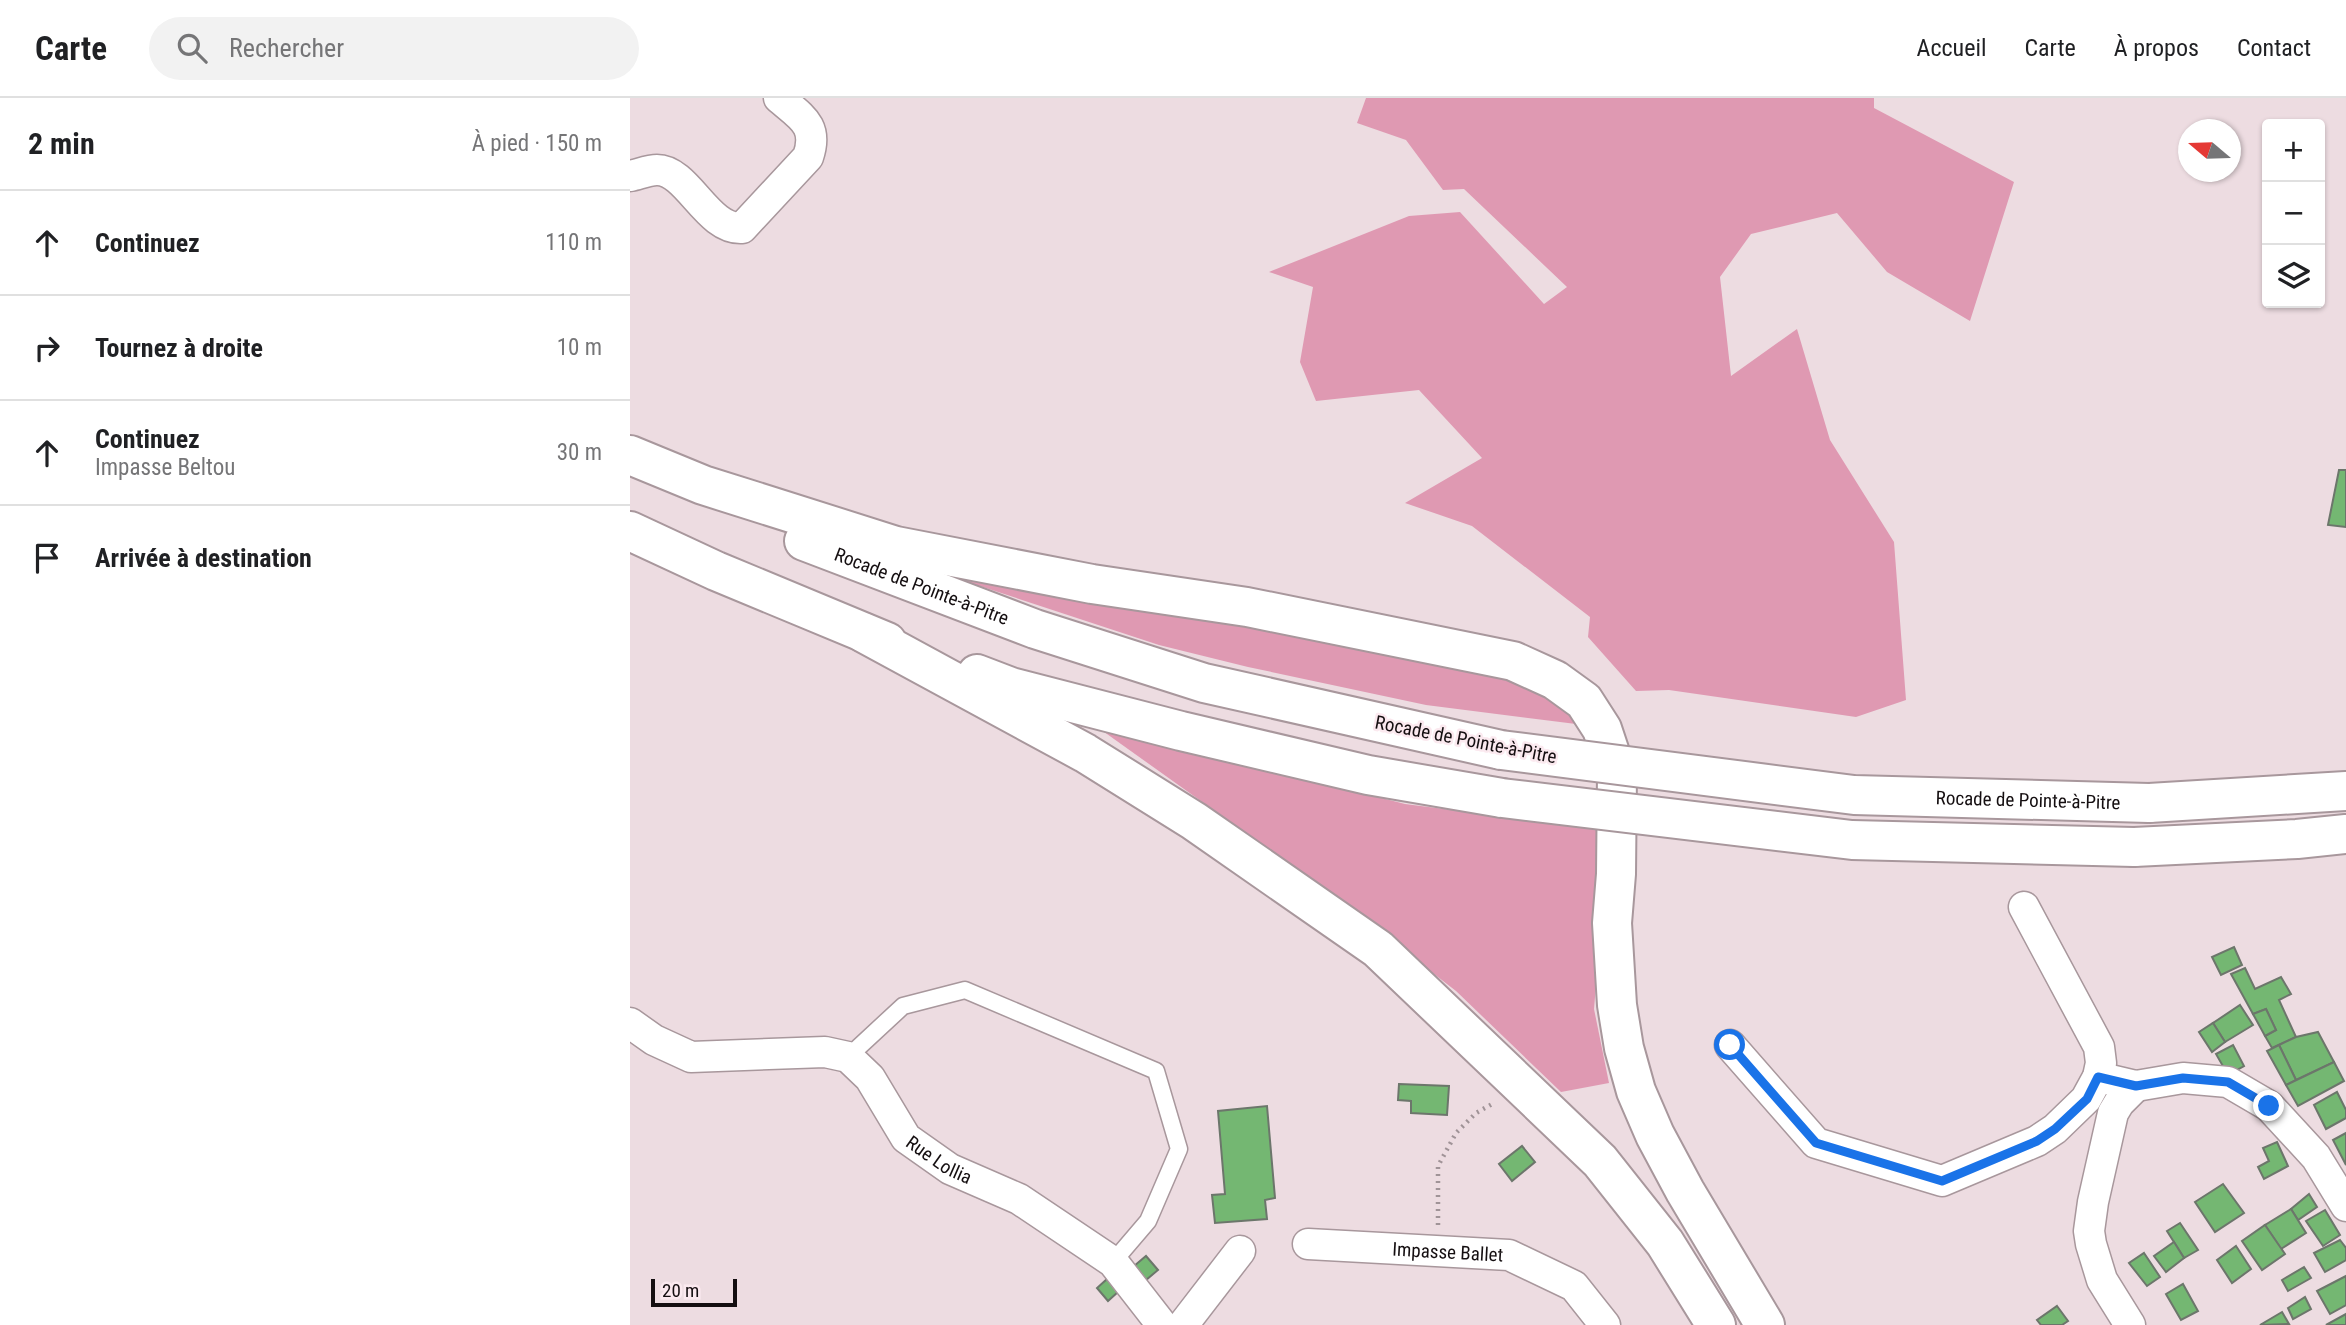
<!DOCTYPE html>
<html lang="fr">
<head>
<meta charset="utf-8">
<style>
  :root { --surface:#fff; --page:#f2f2f2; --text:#202124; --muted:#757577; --line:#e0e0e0 }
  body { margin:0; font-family:"Roboto Condensed",sans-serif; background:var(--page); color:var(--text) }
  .controls { position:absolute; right:21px; top:21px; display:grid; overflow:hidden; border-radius:7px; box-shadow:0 2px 5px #0004 }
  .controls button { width:63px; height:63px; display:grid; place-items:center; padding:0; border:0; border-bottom:2px solid var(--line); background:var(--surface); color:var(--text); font:35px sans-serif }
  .compass { position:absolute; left:1548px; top:21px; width:63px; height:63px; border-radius:50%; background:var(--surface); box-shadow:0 2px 5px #0004; rotate:289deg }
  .scale { position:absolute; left:21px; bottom:18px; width:86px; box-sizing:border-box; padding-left:7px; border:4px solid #140e10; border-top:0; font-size:19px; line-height:24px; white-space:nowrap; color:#140e10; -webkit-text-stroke:5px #fbe9ef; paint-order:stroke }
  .stop { position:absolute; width:21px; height:21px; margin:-16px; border:5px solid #1a73e8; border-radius:50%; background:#fff }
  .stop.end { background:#1a73e8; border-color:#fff; box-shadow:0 2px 7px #0008 }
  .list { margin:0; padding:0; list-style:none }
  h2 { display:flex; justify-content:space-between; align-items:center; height:91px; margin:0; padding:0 28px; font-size:30px }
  h2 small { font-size:23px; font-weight:400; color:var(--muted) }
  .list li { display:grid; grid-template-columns:46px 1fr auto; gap:21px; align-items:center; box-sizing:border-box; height:105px; padding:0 28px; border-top:2px solid var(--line) }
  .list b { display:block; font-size:26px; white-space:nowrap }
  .list p { margin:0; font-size:23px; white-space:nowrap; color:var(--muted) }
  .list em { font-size:23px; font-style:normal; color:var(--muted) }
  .icon { flex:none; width:38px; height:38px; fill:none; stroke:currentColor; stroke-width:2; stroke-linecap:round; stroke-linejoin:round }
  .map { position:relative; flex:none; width:1716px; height:1227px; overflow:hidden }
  header { display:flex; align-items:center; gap:42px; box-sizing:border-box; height:98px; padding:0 35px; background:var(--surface); border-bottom:2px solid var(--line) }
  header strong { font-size:33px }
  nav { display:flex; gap:38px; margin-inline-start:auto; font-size:24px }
  .search { width:490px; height:63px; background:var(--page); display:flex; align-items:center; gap:18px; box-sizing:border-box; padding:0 24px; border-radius:38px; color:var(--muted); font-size:26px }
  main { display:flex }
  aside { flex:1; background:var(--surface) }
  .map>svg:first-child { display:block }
  .green { fill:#df99b2 }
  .building { fill:#74b772; stroke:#6c766b; stroke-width:2 }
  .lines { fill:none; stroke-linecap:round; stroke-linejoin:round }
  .service-casing { stroke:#a8979c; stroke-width:19 }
  .minor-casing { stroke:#a8979c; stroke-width:33 }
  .trunk-casing { stroke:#a8979c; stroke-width:42 }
  .path { stroke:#a09397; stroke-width:4.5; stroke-dasharray:2 5; stroke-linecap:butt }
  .service { stroke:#fff; stroke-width:16 }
  .minor { stroke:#fff; stroke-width:30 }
  .trunk { stroke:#fff; stroke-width:38 }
  .trunk-bridge-casing { stroke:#a8979c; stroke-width:42; stroke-linecap:butt }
  .trunk-bridge { stroke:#fff; stroke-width:38 }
  .route { stroke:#1a73e8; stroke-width:9 }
  .labels { text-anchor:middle; stroke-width:5; stroke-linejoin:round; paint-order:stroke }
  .street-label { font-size:19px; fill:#140e10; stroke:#fbe9ef }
</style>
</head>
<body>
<header>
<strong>Carte</strong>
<div class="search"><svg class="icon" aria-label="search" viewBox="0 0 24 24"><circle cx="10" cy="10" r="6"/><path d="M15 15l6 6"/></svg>Rechercher</div>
<nav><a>Accueil</a><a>Carte</a><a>À propos</a><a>Contact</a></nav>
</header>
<main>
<aside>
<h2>2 min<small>À pied · 150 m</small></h2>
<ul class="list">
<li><svg class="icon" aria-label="ahead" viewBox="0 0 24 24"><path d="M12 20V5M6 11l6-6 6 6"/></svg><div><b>Continuez</b></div><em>110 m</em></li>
<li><svg class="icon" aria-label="right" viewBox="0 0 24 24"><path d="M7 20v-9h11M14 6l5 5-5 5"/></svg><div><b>Tournez à droite</b></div><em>10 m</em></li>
<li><svg class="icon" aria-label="ahead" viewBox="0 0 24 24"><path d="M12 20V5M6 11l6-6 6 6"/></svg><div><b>Continuez</b><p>Impasse Beltou</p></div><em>30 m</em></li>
<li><svg class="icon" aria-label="arrive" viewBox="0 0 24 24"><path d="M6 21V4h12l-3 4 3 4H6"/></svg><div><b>Arrivée à destination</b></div></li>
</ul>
</aside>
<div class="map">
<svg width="1716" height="1227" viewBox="0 0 1716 1227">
  <rect width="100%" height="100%" fill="#eddce1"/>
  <g class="green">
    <polygon points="736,0 1244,0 1244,10 1384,84 1340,223 1257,174 1207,115 1121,136 1090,179 1101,278 1167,231 1200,342 1264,444 1276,602 1226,619 1039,592 1006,593 958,539 960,519 842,428 775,405 852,360 789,292 686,303 670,264 683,189 639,174 779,118 830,114 914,206 937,189 834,91 813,92 776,42 727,25"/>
    <polygon points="295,470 882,576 936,603 954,627 796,607 618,569 529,547"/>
    <polygon points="463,626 775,706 979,732 964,911 979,985 931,994 826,893 701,796"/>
  </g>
  <g class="building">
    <polygon points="1709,372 1716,372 1716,429 1698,427"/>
    <polygon points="1604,849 1612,867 1591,877 1582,859"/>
    <polygon points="1615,870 1625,891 1651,879 1661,896 1649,902 1666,939 1642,950 1635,938 1646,932 1636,911 1623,916 1601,876"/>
    <polygon points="1610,907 1623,927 1595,944 1583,925"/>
    <polygon points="1636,911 1646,932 1635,938 1623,916"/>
    <polygon points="1583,925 1595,944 1582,954 1569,934"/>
    <polygon points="1688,934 1704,964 1666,982 1649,947 1666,939"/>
    <polygon points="1603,947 1614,968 1598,977 1586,956"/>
    <polygon points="1649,947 1666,982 1656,987 1637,953"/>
    <polygon points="1704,964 1714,983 1668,1008 1656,987"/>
    <polygon points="769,986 819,988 817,1017 781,1015 781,1003 768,1002"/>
    <polygon points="1707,994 1716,1012 1716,1020 1696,1031 1684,1007"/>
    <polygon points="637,1008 645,1100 635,1102 637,1121 585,1125 582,1097 595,1096 588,1013"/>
    <polygon points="1716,1035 1716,1067 1703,1042"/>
    <polygon points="1647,1044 1658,1068 1634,1081 1628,1069 1639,1063 1633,1050"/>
    <polygon points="892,1048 905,1064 882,1083 869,1066"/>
    <polygon points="1593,1086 1614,1115 1585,1134 1565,1104"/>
    <polygon points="1679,1096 1687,1109 1668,1122 1661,1111"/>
    <polygon points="1661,1111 1676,1135 1651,1151 1635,1127"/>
    <polygon points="1695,1112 1710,1137 1693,1148 1676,1123"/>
    <polygon points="1550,1125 1568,1152 1554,1160 1537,1133"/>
    <polygon points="1635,1127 1655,1156 1632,1172 1612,1143"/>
    <polygon points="1710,1142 1716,1150 1716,1162 1695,1174 1684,1155"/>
    <polygon points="1544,1144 1554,1160 1536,1174 1524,1158"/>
    <polygon points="1606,1148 1621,1171 1602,1185 1587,1162"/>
    <polygon points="1514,1155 1530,1179 1517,1188 1499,1165"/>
    <polygon points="516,1158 528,1172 516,1182 504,1168"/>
    <polygon points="1674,1169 1681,1180 1658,1193 1652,1182"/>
    <polygon points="1716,1178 1716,1207 1700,1216 1687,1193"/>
    <polygon points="477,1181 488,1194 478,1203 467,1190"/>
    <polygon points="1553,1186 1568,1213 1551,1222 1536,1196"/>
    <polygon points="1675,1199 1681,1211 1663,1221 1658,1210"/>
    <polygon points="1427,1208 1438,1223 1432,1227 1411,1227 1407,1222"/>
    <polygon points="1652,1214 1659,1226 1630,1227"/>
    <polygon points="1716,1216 1716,1227 1696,1227"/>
  </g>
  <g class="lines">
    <g class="service-casing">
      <polyline id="service" points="218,959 273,908 335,892 526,973 549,1051 518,1123 483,1164"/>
    </g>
    <g class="minor-casing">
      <g id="minor">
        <path d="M0,78C9,76 19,72 27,72C58,72 77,132 112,130L178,59C189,27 171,19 149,0"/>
        <path id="s1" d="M0,925L24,942L61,959L195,954L218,959L240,980L276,1040L320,1071L389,1101L483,1164L532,1227"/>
        <polyline points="1100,947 1186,1045 1312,1083 1407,1043 1425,1031 1456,1001 1468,979 1471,965 1469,949 1394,809"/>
        <polyline points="1468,979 1506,988 1553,980 1598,984 1639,1008 1686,1059 1716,1108"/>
        <path id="s2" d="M678,1146L879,1157L944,1188L975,1227"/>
        <polyline points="553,1227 610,1153"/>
        <polyline points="1500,1227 1472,1182 1461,1146 1459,1133 1463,1104 1483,1015 1489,1005 1506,988"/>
      </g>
    </g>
    <g class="trunk-casing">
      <g id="trunk">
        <polyline points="0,357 73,387 266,448 462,486 617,509 883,563 925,582 954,603 972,631 987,676 986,776 982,825 987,907 994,950 1006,993 1025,1037 1055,1093 1135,1227"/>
        <polyline points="0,433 86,473 257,544"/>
        <path id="s3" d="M174,443L405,531L574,585L871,652"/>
        <polyline points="234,535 455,655 564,723 748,851 970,1063 1035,1145 1086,1227"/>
        <polyline points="347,576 381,589 551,633 738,677 872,700"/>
        <polyline points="1519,705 1716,693"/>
        <polyline points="1504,749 1667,741 1716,736"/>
      </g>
    </g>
    <polyline class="path" points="808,1127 808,1068 826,1035 846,1015 864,1005"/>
    <use href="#service" class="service"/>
    <use href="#minor" class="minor"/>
    <use href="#trunk" class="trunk"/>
    <g class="trunk-bridge-casing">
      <g id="trunk-bridge">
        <path id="s4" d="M871,652L1224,697L1519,705"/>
        <polyline points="872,700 1222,742 1504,749"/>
      </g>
    </g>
    <use href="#trunk-bridge" class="trunk-bridge"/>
  </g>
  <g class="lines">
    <polyline class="route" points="1100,947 1186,1045 1312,1083 1407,1043 1425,1031 1457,1001 1468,979 1506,988 1553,980 1598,984 1639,1008"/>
  </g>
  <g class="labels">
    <g class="street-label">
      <text dy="7" stroke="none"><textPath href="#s3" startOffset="126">Rocade de Pointe-à-Pitre</textPath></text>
      <text transform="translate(836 641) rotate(11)" y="7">Rocade de Pointe-à-Pitre</text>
      <text dy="7" stroke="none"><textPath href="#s4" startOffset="530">Rocade de Pointe-à-Pitre</textPath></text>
      <text dy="7" stroke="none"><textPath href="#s1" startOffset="368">Rue Lollia</textPath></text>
      <text dy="7" stroke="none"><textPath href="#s2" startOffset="140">Impasse Ballet</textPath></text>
    </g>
  </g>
</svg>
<div class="controls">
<button>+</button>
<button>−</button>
<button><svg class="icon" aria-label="layers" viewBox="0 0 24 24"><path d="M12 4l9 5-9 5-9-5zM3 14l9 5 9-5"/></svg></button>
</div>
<svg class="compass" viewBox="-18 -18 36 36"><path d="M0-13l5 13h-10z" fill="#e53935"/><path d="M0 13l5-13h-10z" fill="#757577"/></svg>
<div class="scale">20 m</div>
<div class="stop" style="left:1100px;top:947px"></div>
<div class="stop end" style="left:1639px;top:1008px"></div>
</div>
</main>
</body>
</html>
